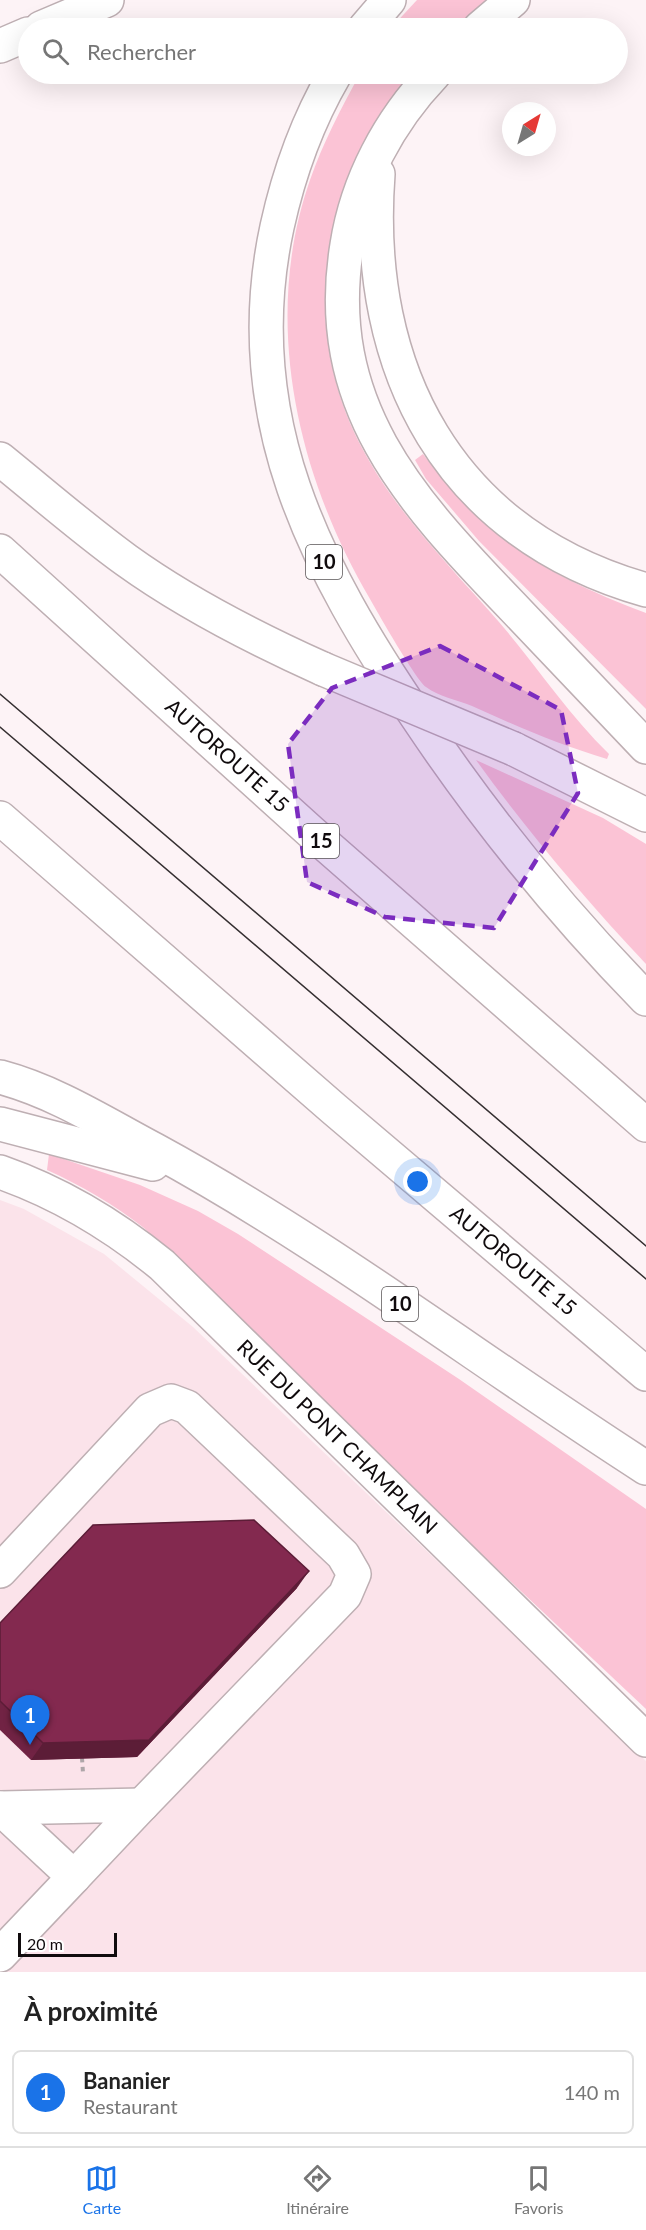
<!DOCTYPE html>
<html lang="fr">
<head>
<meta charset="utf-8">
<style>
  :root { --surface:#fff; --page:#f6f6f6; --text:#222; --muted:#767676; --line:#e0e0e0; --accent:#1a73e8 }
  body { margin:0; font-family:Lato,sans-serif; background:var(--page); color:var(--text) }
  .compass { position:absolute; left:502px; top:102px; width:54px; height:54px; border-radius:50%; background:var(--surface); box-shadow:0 6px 24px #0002; rotate:37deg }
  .scale { position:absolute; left:18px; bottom:15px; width:99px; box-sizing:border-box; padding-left:6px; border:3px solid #100b0d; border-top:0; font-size:16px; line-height:21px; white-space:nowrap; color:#100b0d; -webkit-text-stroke:4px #fff; paint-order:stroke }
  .you { position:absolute; left:418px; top:1182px; width:21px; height:21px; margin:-15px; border:4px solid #fff; border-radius:50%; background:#1a73e8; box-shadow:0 0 0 9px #1a73e833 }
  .badge { display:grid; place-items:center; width:39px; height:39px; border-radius:50%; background:var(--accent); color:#fff; font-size:20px; font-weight:700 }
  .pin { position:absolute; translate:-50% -50px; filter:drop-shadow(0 2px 3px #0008) }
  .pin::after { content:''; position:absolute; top:32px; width:21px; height:18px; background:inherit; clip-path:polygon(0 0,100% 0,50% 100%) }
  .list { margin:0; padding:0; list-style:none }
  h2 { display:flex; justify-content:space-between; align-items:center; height:78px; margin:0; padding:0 24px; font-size:26px }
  h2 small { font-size:20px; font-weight:400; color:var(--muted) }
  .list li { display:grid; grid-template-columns:39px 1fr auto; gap:18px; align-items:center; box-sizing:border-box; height:84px; margin:0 12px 12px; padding:0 12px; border:2px solid var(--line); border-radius:9px }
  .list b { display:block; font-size:22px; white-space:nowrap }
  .list p { margin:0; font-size:20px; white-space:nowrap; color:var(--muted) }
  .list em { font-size:20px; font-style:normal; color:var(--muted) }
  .icon { flex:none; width:33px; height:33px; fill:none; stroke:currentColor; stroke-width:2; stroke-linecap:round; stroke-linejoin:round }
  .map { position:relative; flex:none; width:646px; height:1972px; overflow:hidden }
  .search { position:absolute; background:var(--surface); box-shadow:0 6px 24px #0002; left:18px; right:18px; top:18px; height:66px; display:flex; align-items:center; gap:15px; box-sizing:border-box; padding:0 21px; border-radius:33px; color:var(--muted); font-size:22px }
  .sheet { height:174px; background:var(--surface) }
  nav { display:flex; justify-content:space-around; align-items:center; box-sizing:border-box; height:84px; border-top:2px solid var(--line); background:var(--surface); font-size:16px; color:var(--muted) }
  nav a { display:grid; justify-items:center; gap:3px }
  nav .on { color:var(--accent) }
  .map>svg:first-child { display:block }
  .built { fill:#fbe3ea }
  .green { fill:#fbc3d5 }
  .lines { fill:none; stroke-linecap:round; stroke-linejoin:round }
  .minor-casing { stroke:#beafb3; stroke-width:36 }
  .highway-casing { stroke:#beafb3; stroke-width:36 }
  .path { stroke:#aea6a9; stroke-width:4; stroke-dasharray:4.5 4.5; stroke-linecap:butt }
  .minor { stroke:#fff; stroke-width:33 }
  .highway { stroke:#fff; stroke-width:33 }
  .tram { stroke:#352f31; stroke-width:1.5 }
  .highway-bridge-casing { stroke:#beafb3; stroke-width:36; stroke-linecap:butt }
  .highway-bridge { stroke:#fff; stroke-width:33 }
  .wall { fill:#712344 }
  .shaded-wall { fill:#5c1d37 }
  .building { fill:#83294f; stroke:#5c1d37; stroke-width:1.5 }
  .marked { fill:#7b2cbf; fill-opacity:0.2; stroke:#7b2cbf; stroke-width:4.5; stroke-dasharray:12 8; stroke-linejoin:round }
  .labels { text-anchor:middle; stroke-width:6; stroke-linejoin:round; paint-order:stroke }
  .shield { fill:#fff; stroke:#585456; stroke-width:1.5 }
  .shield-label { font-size:20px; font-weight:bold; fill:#100b0d }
  .street-label { font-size:21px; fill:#100b0d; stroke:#fff }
</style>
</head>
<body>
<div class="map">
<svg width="646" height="1972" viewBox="0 0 646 1972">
  <rect width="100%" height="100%" fill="#fdf3f6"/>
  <polygon class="built" points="0,1200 24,1209 104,1254 193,1327 646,1761 646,1972 0,1972"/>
  <g class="green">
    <polygon points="417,0 486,0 455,28 391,28"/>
    <path d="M360,74H412C322,180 296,323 362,448C396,513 451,567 499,622C536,665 568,714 609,754L607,759C560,745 516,726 472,706C457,700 438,696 426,687C416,680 378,613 370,599C297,475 261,320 310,180C323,143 341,108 360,74Z"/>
    <path d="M423,454C489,540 545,575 646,613V709L479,541L426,479L415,460Z"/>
    <path d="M476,760L603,818L646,844V964C585,899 528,832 476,760Z"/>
    <path d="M49,1154L140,1185L198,1211L238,1234L459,1379L646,1509V1709L372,1451L144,1228C113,1204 82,1186 47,1170Z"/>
  </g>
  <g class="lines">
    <g class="minor-casing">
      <g id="minor">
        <path d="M0,1172C60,1193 113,1225 162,1265L646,1740"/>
        <polyline points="0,1571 150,1410 171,1401 187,1407 343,1555 354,1574 345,1595 142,1805"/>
        <polyline points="0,1808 74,1877 0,1955"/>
        <polyline points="1,1808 142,1805 74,1877"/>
      </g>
    </g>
    <g class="highway-casing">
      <g id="highway">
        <polyline points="41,28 107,0"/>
        <polyline points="365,28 389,0"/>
        <polyline points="480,28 513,0"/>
        <polyline points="0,46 28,34"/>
        <path d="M335,74C307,122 289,172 277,227C236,417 315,567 419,720C486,820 562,913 646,999"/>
        <path d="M434,74C389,121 357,181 347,245C321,404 409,499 511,605C556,652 601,700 646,747"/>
        <path d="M378,174C363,371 449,534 646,590"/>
        <path d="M0,459C42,493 82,528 126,560C187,604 254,638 323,669"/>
        <polyline points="0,551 311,832 646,1125"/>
        <polyline points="514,749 646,815"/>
        <polyline points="0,818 334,1109 646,1374"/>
        <path d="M0,1077C56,1092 104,1123 155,1150C326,1243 482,1363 646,1468"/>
        <polyline points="0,1124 153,1164"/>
      </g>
    </g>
    <polyline class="path" points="82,1758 83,1773"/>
    <use href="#minor" class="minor"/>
    <use href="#highway" class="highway"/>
    <g class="tram">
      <polyline points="0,694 646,1246"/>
      <polyline points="0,727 646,1279"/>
    </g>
    <g class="highway-bridge-casing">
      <polyline id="highway-bridge" points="323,669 514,749"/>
    </g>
    <use href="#highway-bridge" class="highway-bridge"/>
  </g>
  <polygon class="wall" points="297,1588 137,1757 31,1760 0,1730 0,1623"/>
  <polygon class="shaded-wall" points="309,1571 297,1588 137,1757 31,1760 43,1743"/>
  <polygon class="building" points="254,1520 309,1571 149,1740 43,1743 0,1701 0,1623 93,1525"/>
  <path class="marked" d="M440,646L561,710L578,793L494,928L385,917L307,882L288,744L332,688Z"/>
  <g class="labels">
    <g class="shield">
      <rect x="306" y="545" width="36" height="34" rx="4.5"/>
      <rect x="303" y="824" width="36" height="34" rx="4.5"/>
      <rect x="382" y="1287" width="36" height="34" rx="4.5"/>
    </g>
    <g class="shield-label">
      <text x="324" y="569">10</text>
      <text x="321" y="848">15</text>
      <text x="400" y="1311">10</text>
    </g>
    <g class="street-label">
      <text transform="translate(227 756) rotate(42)" y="7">AUTOROUTE 15</text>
      <text transform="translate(513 1261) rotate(40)" y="7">AUTOROUTE 15</text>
      <text transform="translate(337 1437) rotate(44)" y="7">RUE DU PONT CHAMPLAIN</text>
    </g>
  </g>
</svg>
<svg class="compass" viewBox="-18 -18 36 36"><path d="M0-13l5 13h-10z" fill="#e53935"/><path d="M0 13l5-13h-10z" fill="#767676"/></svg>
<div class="scale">20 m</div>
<div class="you"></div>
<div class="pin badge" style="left:30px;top:1745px">1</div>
<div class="search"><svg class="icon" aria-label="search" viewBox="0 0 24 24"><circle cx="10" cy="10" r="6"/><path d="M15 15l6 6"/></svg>Rechercher</div>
</div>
<section class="sheet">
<h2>À proximité<small></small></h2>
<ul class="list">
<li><span class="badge">1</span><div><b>Bananier</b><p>Restaurant</p></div><em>140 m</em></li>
</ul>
</section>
<nav>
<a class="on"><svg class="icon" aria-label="map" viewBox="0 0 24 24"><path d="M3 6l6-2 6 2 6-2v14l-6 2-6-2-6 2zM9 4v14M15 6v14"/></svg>Carte</a>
<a><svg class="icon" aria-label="directions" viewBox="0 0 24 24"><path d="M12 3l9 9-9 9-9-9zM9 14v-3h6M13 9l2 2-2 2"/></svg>Itinéraire</a>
<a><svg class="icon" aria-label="saved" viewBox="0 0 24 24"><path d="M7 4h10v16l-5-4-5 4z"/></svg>Favoris</a>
</nav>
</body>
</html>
